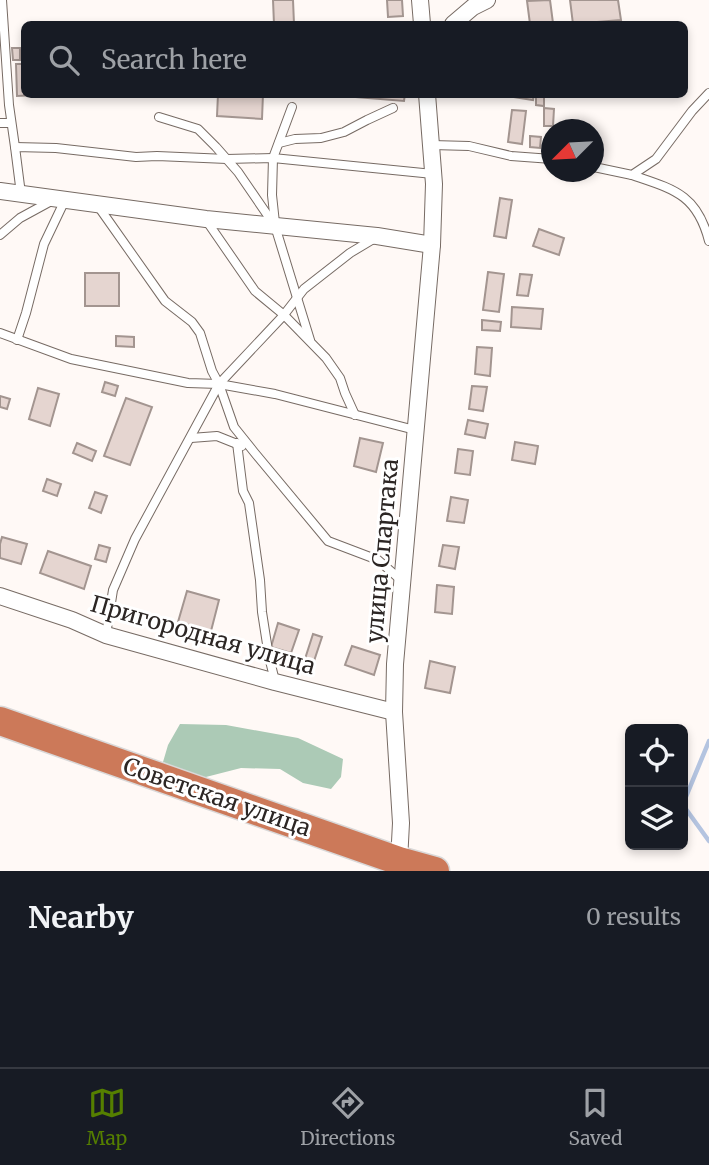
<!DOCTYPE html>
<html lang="en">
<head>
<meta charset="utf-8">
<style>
  :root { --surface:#171b24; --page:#242831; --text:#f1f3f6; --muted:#9ea1a6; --line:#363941; --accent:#557f00 }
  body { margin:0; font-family:Merriweather,serif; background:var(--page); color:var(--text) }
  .controls { position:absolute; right:21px; bottom:21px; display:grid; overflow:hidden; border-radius:10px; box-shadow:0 4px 10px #0003 }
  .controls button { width:63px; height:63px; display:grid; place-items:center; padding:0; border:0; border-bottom:2px solid var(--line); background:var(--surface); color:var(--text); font:35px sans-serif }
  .compass { position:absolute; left:541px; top:119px; width:63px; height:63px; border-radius:50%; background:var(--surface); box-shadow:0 4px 10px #0003; rotate:246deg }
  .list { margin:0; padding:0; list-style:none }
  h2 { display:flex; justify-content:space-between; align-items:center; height:91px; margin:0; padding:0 28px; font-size:30px }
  h2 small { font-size:23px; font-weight:400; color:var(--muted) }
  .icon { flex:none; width:38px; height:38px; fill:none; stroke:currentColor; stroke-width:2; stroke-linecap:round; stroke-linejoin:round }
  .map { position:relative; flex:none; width:709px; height:871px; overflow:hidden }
  .search { position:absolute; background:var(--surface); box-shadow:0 4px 10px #0003; left:21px; right:21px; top:21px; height:77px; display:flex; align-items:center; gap:18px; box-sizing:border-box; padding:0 24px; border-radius:10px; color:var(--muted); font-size:26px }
  .sheet { height:196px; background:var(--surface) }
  nav { display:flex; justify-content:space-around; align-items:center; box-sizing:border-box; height:98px; border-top:2px solid var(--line); background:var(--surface); font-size:19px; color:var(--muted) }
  nav a { display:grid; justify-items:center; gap:4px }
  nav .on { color:var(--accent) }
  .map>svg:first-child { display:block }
  .forest { fill:#accab6 }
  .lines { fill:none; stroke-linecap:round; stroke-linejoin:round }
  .stream { stroke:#b4c4e0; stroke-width:4.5 }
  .building { fill:#e5d5d0; stroke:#a39590; stroke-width:2 }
  .lane-casing { stroke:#776b64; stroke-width:10 }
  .street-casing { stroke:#776b64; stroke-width:18 }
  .highway-casing { stroke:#d9d8d8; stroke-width:31 }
  .lane { stroke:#fff; stroke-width:8 }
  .street { stroke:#fff; stroke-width:16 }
  .highway { stroke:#cc7959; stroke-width:28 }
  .labels { text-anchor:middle; stroke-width:6; stroke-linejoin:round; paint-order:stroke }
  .street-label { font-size:23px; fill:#2c2624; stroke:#fff }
</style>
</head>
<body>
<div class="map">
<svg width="709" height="871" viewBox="0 0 709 871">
  <rect width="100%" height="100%" fill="#fff9f6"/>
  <polygon class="forest" points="180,724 226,725 298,738 343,759 341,777 331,789 303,783 280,769 241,768 202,778 163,762 168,745"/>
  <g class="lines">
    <g class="stream">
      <polyline points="683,804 709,741"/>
      <polyline points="683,805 709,841"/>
    </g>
  </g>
  <g class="building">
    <polygon points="273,0 293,0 294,24 274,24"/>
    <polygon points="387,0 402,0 403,16 388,17"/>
    <polygon points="550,0 553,23 530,24 527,1"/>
    <polygon points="570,0 618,0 621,20 573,24"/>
    <polygon points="12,48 20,48 20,60 13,60"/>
    <polygon points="16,64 24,64 24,94 37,95 17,96"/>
    <polygon points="218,94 263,94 262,119 217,116"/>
    <polygon points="344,94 405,94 404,101 344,96"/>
    <polygon points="513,94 534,94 533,100 513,97"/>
    <polygon points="536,94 544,94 544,106 536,105"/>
    <polygon points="544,108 554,109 553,126 544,126"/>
    <polygon points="512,110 526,111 522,144 508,142"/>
    <polygon points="530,136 541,137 540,148 530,147"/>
    <polygon points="500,198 512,200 506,238 494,236"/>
    <polygon points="539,229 564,238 559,255 533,246"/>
    <polygon points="488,272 504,274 499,312 483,310"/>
    <rect x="85" y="273" width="34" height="33"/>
    <polygon points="520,274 532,275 528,296 517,295"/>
    <polygon points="512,307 543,309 541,329 511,327"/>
    <polygon points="482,320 501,322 500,331 482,330"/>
    <polygon points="116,336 134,337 134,347 116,346"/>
    <polygon points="477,347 492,348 490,376 475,374"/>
    <polygon points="105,382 118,386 115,396 102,392"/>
    <polygon points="472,386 487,387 483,411 469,409"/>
    <polygon points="38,388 59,394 50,426 29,419"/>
    <polygon points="0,396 10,399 7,409 0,407"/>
    <polygon points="126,398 152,407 130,465 104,456"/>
    <polygon points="468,420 488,424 485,438 465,434"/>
    <polygon points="360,438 383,443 376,472 354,466"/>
    <polygon points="515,442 538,446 535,464 512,460"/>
    <polygon points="77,443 96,451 92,461 73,453"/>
    <polygon points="458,449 473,451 470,475 455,473"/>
    <polygon points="47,479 61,484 57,496 43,491"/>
    <polygon points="95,492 107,496 101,513 89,508"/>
    <polygon points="451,497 468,500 464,523 447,521"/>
    <polygon points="2,537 27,544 21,564 0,558 0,544"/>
    <polygon points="99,545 110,548 106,562 95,559"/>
    <polygon points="443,545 459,547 455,569 439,566"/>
    <polygon points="48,551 91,566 84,589 40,573"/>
    <polygon points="437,585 454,587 452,614 435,612"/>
    <polygon points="187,591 219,600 211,631 178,622"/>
    <polygon points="278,623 299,630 291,653 271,647"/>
    <polygon points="313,634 322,637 313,664 304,662"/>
    <polygon points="352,646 380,655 374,675 345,665"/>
    <polygon points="430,661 455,667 450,693 425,688"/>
  </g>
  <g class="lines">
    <g class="lane-casing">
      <g id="lane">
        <polyline points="2,0 9,105 15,147"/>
        <polyline points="159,117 198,129 216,147 238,172 275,226 310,340"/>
        <polyline points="0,123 11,123"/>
        <polyline points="279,143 295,139 321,138 344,132 367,120 393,108"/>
        <polyline points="432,145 469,146 511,156 552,159"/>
        <polyline points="594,167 632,175 656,159 692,111 709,93"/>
        <path d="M632,175C673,189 697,194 709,241"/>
        <polyline points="21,194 15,147 56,148 136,157 157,156 227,159 273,158 433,174"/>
        <polyline points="98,206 165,301 192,322 200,333 212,371 219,384 234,427 254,452 328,541 378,560 402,581"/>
        <polyline points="206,220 255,291 284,315 326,358 340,378 345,393 355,415"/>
        <polyline points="275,223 272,195 273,158 292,107"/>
        <polyline points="0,235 20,218 53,200"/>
        <polyline points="0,333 71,359 188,383 219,384 275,394 415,430"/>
        <polyline points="17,340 26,313 44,244 65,200"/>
        <polyline points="191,438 217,436 242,446"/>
        <polyline points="237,443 243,491 249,503 260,580 262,612 269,657 275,681"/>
        <polyline points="106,635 113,590 135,539 219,384 283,316 304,289 350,253 375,238"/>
      </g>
    </g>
    <g class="street-casing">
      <g id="street">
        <polyline points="420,0 422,24"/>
        <polyline points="453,24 473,7 487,0"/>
        <polyline points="0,191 206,219 377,236 432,245"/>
        <polyline points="0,596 72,620 106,635 275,682 394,712"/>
        <polyline points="399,861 401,823 394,712 395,664 432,245 434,184 427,94"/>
      </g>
    </g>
    <g class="highway-casing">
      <polyline id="highway" points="0,721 399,861 435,871"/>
    </g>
    <use href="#lane" class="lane"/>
    <use href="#street" class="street"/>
    <use href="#highway" class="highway"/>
  </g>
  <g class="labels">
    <g class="street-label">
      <text transform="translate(382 551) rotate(-85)" y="8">улица Спартака</text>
      <text transform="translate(203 635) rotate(16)" y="8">Пригородная улица</text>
      <text transform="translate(217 797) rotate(19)" y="8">Советская улица</text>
    </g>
  </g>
</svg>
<div class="controls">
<button><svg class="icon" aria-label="locate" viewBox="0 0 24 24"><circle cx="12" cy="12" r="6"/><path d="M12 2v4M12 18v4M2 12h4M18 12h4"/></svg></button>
<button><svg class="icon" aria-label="layers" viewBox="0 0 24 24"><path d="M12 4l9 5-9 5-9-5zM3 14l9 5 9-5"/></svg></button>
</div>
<svg class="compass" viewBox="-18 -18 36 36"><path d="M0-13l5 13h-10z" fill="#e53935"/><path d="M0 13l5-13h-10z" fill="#9ea1a6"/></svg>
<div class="search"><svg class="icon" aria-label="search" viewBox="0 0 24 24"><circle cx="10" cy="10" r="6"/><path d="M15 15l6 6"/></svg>Search here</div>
</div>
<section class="sheet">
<h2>Nearby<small>0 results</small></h2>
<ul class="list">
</ul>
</section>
<nav>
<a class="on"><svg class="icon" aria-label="map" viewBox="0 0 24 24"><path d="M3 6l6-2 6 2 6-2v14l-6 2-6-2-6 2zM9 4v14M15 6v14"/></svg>Map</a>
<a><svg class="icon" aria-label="directions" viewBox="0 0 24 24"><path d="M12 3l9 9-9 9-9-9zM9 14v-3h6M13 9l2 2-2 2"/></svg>Directions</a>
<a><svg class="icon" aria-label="saved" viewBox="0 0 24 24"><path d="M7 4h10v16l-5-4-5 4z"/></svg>Saved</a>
</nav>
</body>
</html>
